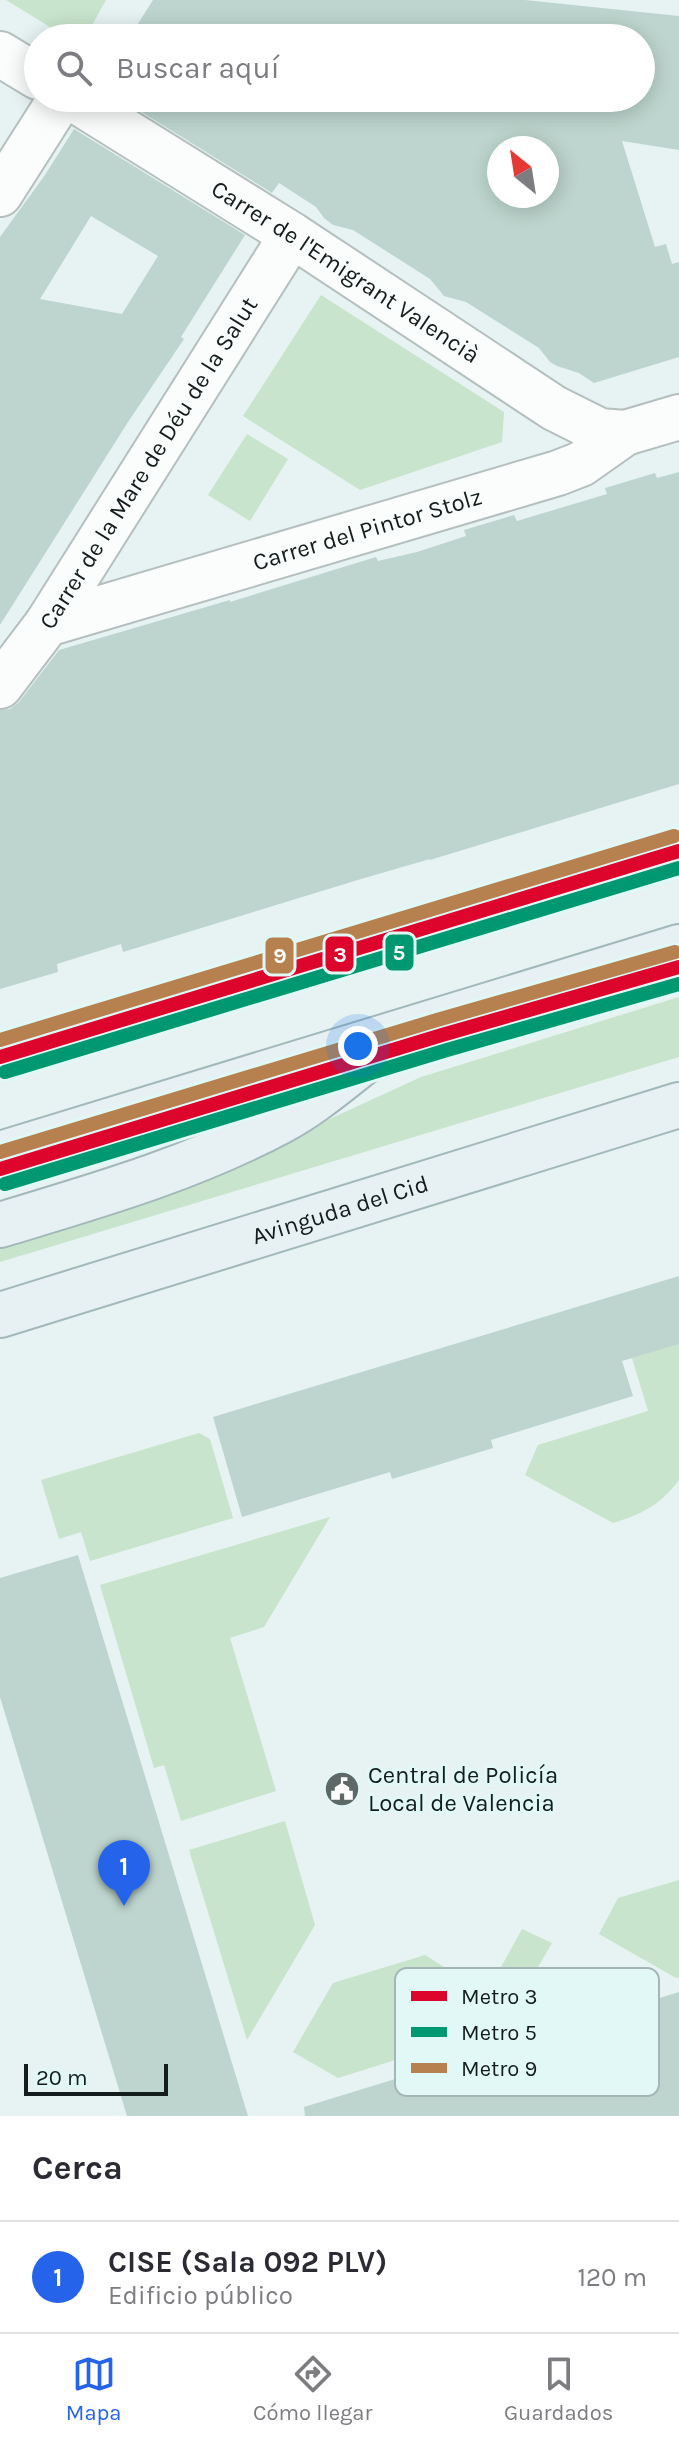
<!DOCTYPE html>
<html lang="es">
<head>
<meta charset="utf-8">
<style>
  :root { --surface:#fff; --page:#f2f2f3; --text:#2b2b33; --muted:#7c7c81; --line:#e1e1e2; --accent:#2563eb }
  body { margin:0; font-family:Karla,sans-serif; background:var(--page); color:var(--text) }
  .compass { position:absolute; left:487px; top:136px; width:72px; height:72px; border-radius:50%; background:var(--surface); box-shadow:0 4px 20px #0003; rotate:330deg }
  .scale { position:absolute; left:24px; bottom:20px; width:144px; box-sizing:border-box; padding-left:8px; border:4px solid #141d1c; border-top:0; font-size:22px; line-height:28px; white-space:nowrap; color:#141d1c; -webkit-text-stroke:6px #e1f8f6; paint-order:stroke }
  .you { position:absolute; left:358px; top:1046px; width:28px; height:28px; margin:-20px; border:6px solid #fff; border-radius:50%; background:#1a73e8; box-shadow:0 0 0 12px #1a73e833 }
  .badge { display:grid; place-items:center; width:52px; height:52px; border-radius:50%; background:var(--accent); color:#fff; font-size:26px; font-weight:700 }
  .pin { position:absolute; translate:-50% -66px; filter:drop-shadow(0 2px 4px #0008) }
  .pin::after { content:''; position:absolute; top:42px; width:28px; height:24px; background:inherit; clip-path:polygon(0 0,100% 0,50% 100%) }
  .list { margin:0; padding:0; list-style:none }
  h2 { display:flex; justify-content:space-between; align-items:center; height:104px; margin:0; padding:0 32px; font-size:34px }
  h2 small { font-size:26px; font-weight:400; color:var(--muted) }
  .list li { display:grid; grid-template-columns:52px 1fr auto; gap:24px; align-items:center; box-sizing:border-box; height:112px; padding:0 32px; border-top:2px solid var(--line) }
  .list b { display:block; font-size:30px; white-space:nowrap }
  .list p { margin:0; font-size:26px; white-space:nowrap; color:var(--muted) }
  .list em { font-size:26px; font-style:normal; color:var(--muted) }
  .icon { flex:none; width:44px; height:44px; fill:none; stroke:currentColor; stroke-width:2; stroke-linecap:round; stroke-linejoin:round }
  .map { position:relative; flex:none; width:679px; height:2116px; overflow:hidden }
  .search { position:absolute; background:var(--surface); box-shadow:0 4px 20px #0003; left:24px; right:24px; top:24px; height:88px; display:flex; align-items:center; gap:20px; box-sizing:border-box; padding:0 28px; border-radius:44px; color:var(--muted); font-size:30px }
  .sheet { height:216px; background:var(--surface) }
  nav { display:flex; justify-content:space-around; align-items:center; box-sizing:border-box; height:112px; border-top:2px solid var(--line); background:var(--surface); font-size:22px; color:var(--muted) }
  nav a { display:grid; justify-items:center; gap:4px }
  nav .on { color:var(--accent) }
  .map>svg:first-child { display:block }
  .green { fill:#c8e4cc }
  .building { fill:#bdd5ce; fill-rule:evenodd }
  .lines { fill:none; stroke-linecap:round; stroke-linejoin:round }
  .street-casing { stroke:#b5bfbe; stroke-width:48 }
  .primary-casing { stroke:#a3b8ba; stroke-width:48 }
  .street { stroke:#fbfdfd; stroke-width:44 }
  .primary { stroke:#e7f0f3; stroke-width:44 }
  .metro-1-casing { stroke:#e1f8f6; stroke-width:20 }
  .metro-2-casing { stroke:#e1f8f6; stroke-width:20 }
  .metro-3-casing { stroke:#e1f8f6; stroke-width:20 }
  .metro-1 { stroke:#dd052b; stroke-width:14 }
  .metro-2 { stroke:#009870; stroke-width:14 }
  .metro-3 { stroke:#b7814f; stroke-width:14 }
  .labels { text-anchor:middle; stroke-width:6; stroke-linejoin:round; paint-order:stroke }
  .street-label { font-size:24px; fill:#141d1c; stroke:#e1f8f6 }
  .poi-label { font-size:24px; fill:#141d1c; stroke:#e1f8f6; text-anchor:start }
  .key { fill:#e1f8f6; stroke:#a4b6b5; stroke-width:2 }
  .key-label { font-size:22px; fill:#141d1c }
  .line-badge { stroke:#e1f8f6; stroke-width:3 }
  .badge-label { font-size:22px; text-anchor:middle; font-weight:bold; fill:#fff }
</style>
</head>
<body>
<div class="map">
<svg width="679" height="2116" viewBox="0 0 679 2116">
  <rect width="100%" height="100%" fill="#e6f3f2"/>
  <g class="green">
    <polygon points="6,0 106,0 85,38 68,38"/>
    <polygon points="321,295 504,412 502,442 360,490 243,416"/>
    <polygon points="247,434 288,459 250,521 208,495"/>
    <polygon points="679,997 679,1057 0,1262 0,1242 310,1128 421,1077"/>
    <path d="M679,1343V1480C660,1505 643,1514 613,1523L525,1475L538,1445L648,1411L632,1358Z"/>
    <polygon points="199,1433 210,1439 233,1518 90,1561 81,1532 59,1539 41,1480"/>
    <polygon points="330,1517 264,1627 230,1638 276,1791 181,1821 164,1765 154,1768 100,1585"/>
    <polygon points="285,1821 315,1925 247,2040 189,1850"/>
    <polygon points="679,1880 679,1977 676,1978 599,1934 618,1898"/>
    <polygon points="522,1929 552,1943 531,1979 563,1997 552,2015 460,2042"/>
    <polygon points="425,1955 455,1974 408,2056 338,2078 293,2052 333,1983"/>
  </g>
  <g class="building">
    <path d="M153,0H525L679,16V150L622,141L655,247L666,244L672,264L679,262V357L594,383L579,373L557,366L550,362L539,348L466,302L444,296L430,279L353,230L333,225L324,218L316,207L279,183L272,193L119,98H641V38H129ZM499,148H547V196H499Z"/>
    <path d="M74,129L245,235L181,337L184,339L128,422L0,625V237L45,175ZM91,216L158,256L122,314L40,299Z"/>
    <polygon points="679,472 679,784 430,860 430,859 361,879 123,952 121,944 57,964 58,972 0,989 0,710 10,709 19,702 59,650 230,600 230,602 376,557 378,561 417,552 466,536 464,530 514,515 517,521 607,494 605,488 655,473 657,478"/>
    <polygon points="679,1276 679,1344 622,1361 633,1396 491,1440 493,1448 392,1479 390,1472 242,1517 213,1417"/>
    <polygon points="78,1555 248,2116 127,2116 0,1697 0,1578"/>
    <polygon points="679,1992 679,2116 305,2116 304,2107"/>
  </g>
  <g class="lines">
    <g class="street-casing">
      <g id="street">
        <polyline points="0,54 38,77"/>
        <path id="s1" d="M72,98L292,235L554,408L600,431L625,433"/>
        <polyline points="0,194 61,98"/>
        <path id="s2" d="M47,624L558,473L581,464L625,433L679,417"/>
        <path id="s3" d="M0,686L47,624L292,235"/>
      </g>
    </g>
    <g class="primary-casing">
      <g id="primary">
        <polyline points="0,1154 679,947"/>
        <path d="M0,1225C96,1196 191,1169 279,1122C317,1102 349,1072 383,1047"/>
        <path id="s4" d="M0,1315L679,1105"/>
      </g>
    </g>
    <use href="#street" class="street"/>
    <use href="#primary" class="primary"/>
    <g class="metro-1-casing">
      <g id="metro-1">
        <polyline points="0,1057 679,851"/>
        <polyline points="0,1169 442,1035 679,967"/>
      </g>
    </g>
    <g class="metro-2-casing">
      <g id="metro-2">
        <polyline points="5,1072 679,868"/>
        <polyline points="5,1184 447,1050 679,984"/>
      </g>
    </g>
    <g class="metro-3-casing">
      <g id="metro-3">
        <polyline points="0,1040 674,836"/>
        <polyline points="0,1152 437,1020 675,952"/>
      </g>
    </g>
    <use href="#metro-1" class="metro-1"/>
    <use href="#metro-2" class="metro-2"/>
    <use href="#metro-3" class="metro-3"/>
  </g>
  <defs>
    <g id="civic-disc" transform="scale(1.8)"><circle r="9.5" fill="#5e6867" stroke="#e1f8f6"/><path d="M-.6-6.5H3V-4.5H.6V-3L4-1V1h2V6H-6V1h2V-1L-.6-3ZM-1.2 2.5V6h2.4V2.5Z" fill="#fff"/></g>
  </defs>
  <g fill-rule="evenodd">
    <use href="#civic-disc" x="342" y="1789"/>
  </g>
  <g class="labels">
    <g class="street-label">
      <text dy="8" stroke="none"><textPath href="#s1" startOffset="324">Carrer de l'Emigrant Valencià</textPath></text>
      <text dy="8" stroke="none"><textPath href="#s3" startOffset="268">Carrer de la Mare de Déu de la Salut</textPath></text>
      <text dy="8" stroke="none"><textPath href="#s2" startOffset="334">Carrer del Pintor Stolz</textPath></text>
      <text dy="8" stroke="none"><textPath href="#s4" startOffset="356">Avinguda del Cid</textPath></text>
    </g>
    <g class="poi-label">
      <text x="368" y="1783">Central de Policía<tspan x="368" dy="28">Local de Valencia</tspan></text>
    </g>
  </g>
  <rect x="395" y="1968" width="264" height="128" rx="12" class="key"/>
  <rect x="411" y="1991" width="36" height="10" fill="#dd052b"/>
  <rect x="411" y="2027" width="36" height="10" fill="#009870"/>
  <rect x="411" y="2063" width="36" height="10" fill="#b7814f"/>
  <g class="key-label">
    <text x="461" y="2004">Metro 3</text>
    <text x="461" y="2040">Metro 5</text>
    <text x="461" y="2076">Metro 9</text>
  </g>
  <g class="line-badge">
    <rect x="384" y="933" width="31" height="39" rx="8" fill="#009870"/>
    <rect x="324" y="935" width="31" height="38" rx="8" fill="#dd052b"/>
    <rect x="264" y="936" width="31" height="39" rx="8" fill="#b7814f"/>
  </g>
  <g class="badge-label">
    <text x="399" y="960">5</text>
    <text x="340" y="962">3</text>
    <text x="280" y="963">9</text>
  </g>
</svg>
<svg class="compass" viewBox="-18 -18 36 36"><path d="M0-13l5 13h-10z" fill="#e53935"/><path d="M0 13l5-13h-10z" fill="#7c7c81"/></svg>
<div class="scale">20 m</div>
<div class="you"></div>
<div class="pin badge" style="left:124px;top:1906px">1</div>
<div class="search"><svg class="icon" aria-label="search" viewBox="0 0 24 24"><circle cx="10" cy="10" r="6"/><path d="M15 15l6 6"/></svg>Buscar aquí</div>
</div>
<section class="sheet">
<h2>Cerca<small></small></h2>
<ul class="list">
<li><span class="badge">1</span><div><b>CISE (Sala 092 PLV)</b><p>Edificio público</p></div><em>120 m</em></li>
</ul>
</section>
<nav>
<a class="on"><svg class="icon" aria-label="map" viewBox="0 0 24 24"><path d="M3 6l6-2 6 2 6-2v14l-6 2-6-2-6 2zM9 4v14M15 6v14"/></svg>Mapa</a>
<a><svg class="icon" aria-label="directions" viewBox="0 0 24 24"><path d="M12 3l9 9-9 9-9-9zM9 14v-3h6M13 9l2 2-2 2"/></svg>Cómo llegar</a>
<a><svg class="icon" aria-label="saved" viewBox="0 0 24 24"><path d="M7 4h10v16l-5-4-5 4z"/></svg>Guardados</a>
</nav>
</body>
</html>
